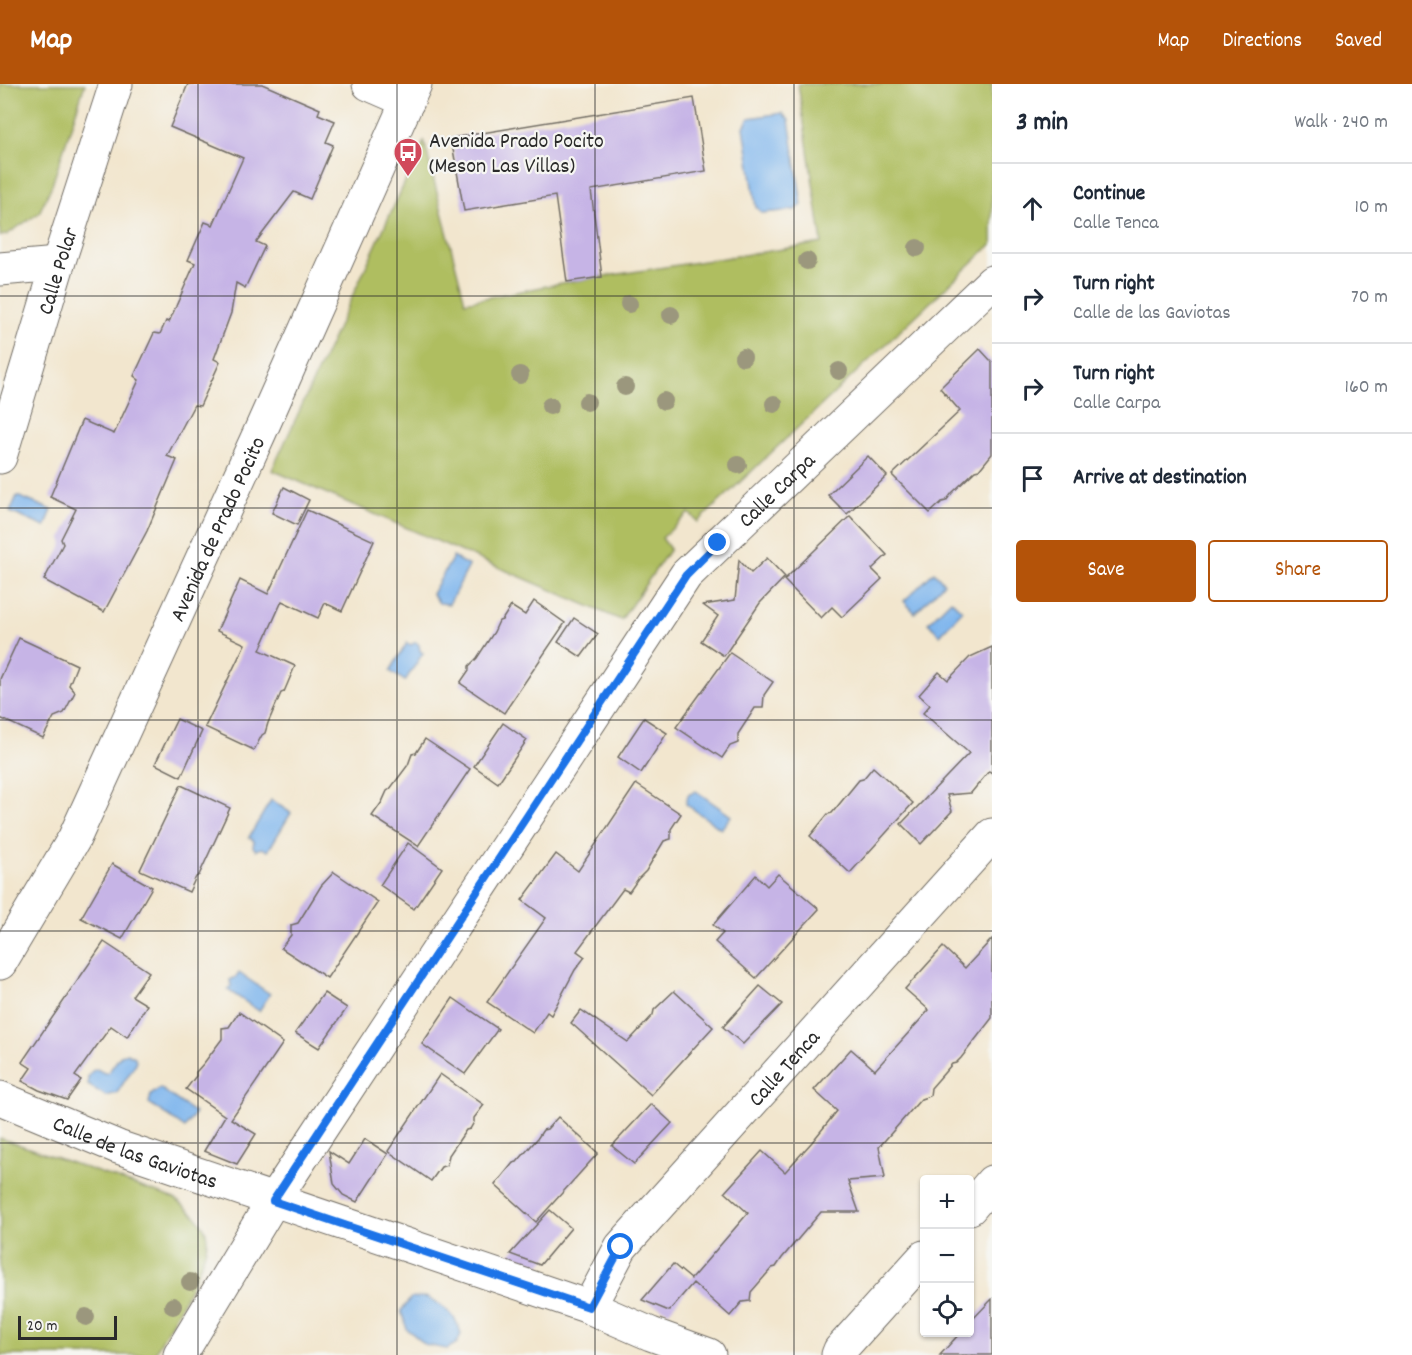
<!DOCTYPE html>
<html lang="en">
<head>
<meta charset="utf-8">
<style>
  :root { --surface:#fff; --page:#f2f2f3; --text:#1f2937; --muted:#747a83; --line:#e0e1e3; --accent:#b45309 }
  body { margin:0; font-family:Dekko,sans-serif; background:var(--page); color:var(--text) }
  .controls { position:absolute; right:18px; bottom:18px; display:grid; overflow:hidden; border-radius:6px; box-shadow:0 2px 4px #0004 }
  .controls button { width:54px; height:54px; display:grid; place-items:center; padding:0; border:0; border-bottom:2px solid var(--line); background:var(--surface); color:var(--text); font:30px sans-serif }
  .scale { position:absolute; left:18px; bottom:15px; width:99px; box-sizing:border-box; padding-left:6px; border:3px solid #2b2b2b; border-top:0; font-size:16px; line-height:21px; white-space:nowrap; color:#2b2b2b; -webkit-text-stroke:4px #f6f6f2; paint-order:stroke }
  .stop { position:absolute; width:18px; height:18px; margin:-14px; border:4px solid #1a73e8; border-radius:50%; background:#fff }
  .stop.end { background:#1a73e8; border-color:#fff; box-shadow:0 2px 6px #0008 }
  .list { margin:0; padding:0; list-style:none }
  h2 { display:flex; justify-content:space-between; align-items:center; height:78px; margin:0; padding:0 24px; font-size:26px }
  h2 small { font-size:20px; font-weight:400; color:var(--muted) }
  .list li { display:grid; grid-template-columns:39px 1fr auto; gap:18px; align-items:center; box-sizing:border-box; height:90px; padding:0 24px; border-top:2px solid var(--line) }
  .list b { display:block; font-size:22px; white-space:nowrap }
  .list p { margin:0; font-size:20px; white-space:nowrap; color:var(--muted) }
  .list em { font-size:20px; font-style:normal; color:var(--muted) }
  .actions { display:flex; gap:12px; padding:18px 24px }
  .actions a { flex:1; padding:14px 0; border:2px solid var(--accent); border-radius:6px; text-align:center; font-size:21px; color:var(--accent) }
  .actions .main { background:var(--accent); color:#fff }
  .icon { flex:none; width:33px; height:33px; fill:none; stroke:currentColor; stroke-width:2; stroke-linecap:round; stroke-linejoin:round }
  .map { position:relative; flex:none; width:992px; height:1271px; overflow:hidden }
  header { display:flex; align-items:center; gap:36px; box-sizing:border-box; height:84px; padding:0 30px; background:var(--accent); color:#fff }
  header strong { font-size:28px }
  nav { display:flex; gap:33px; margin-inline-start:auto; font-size:21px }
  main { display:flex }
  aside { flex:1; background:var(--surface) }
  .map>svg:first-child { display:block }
  .green { fill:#afbe60; stroke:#6d7446; stroke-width:1.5 }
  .water { fill:#7eb5ed; stroke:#54708c; stroke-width:1.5 }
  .building { fill:#c6b4e6 }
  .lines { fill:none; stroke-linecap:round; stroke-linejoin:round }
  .minor-casing { stroke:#716c64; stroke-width:35 }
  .minor { stroke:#fff; stroke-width:33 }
  .tree { fill:#9b977d }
  .route { stroke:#1a73e8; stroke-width:8 }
  .grid { fill:none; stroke:#2b2b2b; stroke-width:1.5; stroke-opacity:0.55 }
  .labels { text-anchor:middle; stroke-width:4.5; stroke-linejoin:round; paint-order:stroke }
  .poi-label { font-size:22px; fill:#2b2b2b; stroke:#f6f6f2; text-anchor:start }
  .street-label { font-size:22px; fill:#2b2b2b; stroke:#f6f6f2 }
</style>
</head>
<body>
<header>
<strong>Map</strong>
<nav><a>Map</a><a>Directions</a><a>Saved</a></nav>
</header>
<main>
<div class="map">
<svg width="992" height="1271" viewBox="0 0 992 1271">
  <rect width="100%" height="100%" fill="#f6f6f2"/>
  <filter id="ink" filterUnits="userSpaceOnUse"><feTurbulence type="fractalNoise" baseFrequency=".0167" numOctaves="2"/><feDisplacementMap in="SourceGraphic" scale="12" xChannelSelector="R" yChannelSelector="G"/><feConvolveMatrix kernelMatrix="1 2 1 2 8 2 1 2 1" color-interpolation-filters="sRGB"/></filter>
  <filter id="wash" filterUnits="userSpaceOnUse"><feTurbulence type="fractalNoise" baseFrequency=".008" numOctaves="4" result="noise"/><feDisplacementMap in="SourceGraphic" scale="24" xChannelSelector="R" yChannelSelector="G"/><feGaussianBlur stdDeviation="1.35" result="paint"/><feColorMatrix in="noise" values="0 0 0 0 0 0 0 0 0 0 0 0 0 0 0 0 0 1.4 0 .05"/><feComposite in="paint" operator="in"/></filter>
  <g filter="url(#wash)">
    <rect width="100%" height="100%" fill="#f2e6ce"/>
    <g class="green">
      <polygon points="0,0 85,0 52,101 39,129 6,151 0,152"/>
      <polygon points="798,0 992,0 992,160 698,438 689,429 662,454 670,465 621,536 272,386 424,57 465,218 567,198 822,159"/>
      <path d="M0,1054L175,1115C188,1125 208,1139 207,1157C207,1180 166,1247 154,1271H0Z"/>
    </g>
    <g class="water">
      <polygon points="782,29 789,36 802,121 795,126 762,129 756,123 744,43 749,34"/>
      <polygon points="17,412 52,426 45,443 10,428"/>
      <polygon points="453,473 469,482 449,520 439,519 432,510"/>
      <polygon points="934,488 944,499 915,529 904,517"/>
      <polygon points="951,516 962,527 940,551 928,539"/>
      <polygon points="416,558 419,561 420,567 423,569 405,597 390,587 407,559 411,561"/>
      <polygon points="696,707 731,732 721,745 686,720 688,711"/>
      <polygon points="271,716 291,729 268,767 262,764 256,766 253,763 254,757 249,753"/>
      <polygon points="239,889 270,910 259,927 228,906 231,902 230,896 236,893"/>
      <polygon points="127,969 135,973 136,979 117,1009 106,1012 88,1001 88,993 92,987 97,985 104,989 108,989 121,971"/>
      <polygon points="160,1004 195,1029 185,1044 149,1019 151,1011"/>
      <path d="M427,1213C444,1223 456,1230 461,1250L457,1259L447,1265L426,1261L407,1245L401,1227L411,1214Z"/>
    </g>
    <g id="blocks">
      <g class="building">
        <polygon points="188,0 262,0 320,25 318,30 335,37 326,58 333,61 310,115 294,108 256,158 265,162 245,204 236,199 231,229 214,275 220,278 200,322 194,321 167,372 177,376 147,447 104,528 44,496 63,460 61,455 76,425 50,413 82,336 114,350 139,296 134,292 154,249 160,250 166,237 169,238 195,179 188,176 205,138 213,141 243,74 170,43"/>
        <polygon points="694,14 706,87 591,106 602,193 567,198 555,112 464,127 451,54"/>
        <polygon points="980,265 992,278 992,370 979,386 975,387 952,409 946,417 942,418 930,429 892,391 960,327 940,304"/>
        <polygon points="868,372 887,392 847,430 828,411"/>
        <polygon points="284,403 309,416 297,441 272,429"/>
        <polygon points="307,426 374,457 342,527 325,519 318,534 282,517 260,566 295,582 284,608 281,609 268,639 265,649 262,651 254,666 205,643 245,560 217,547 240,496 268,510"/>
        <polygon points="850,432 887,471 872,485 882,495 842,533 832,523 821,534 784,496"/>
        <polygon points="767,474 785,493 760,519 724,572 701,557 718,532 703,521 735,516 739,476 751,489"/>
        <polygon points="534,517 565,539 504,629 460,599 469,586 469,582 477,574 494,548 499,537 502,536 511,522 525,531"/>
        <polygon points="574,534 598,550 581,573 558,558"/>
        <polygon points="19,554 77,581 69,601 75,608 64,629 54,633 43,654 0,634 0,595"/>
        <polygon points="992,563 992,689 989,687 971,709 947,711 952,727 921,760 901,740 969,669 923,629 930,621 919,611 939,588 948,596 970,573"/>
        <polygon points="730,569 773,598 764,611 763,624 755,624 738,650 738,659 730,662 722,674 676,643"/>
        <polygon points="644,634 667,649 641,689 618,673"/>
        <polygon points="177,635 202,647 181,693 155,680"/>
        <polygon points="503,639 527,656 498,699 474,682"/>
        <polygon points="425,655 470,685 418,762 372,732 382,718 387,707 390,705 408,681 412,670 416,669"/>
        <polygon points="873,683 913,719 850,789 810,752 828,730 832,729 859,696 863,695"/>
        <polygon points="636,700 681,730 671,745 671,755 664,757 646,787 638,795 629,808 623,805 577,867 585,873 575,886 551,931 547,928 533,949 487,918 546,834 522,816 556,770 578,787"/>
        <polygon points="181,701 230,724 199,791 196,793 189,808 140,786"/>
        <polygon points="408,759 442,784 414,825 380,801"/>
        <polygon points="112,780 152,803 122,855 81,834"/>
        <polygon points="334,788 378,818 327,894 281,864 291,851 291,841 298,839 321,802"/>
        <polygon points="778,790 819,825 756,894 715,858 723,849 713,841 756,791 767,802"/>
        <polygon points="992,855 992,934 961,974 956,979 952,980 931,1004 930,1012 921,1015 879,1063 885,1094 848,1097 859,1128 821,1128 782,1174 776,1183 772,1184 751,1208 750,1217 742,1218 730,1232 693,1199 669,1227 642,1216 673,1180 691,1195 748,1129 725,1108 762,1067 785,1088 812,1058 837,1027 814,1006 851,965 875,986 929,926 905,905 943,863 965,884"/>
        <polygon points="104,858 149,888 132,912 147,921 127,953 111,942 75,992 81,996 67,1016 39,1006 22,997 31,984 22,978"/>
        <polygon points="760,902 782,920 743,960 723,943"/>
        <polygon points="674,907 713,943 651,1011 571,939 581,926 628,958 653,931 654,926"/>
        <polygon points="324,909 347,924 319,964 295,949"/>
        <polygon points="453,914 498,945 465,990 422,960"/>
        <polygon points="239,928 283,959 231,1035 256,1050 237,1080 204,1067 225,1032 186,1005 196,992 196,988 204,979 222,955 222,944 229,943"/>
        <polygon points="440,990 484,1021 474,1034 474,1038 470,1045 466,1046 449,1071 447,1081 441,1083 431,1097 388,1067"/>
        <polygon points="651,1020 672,1039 634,1080 612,1062"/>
        <polygon points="558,1033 598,1069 536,1138 495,1101 513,1079 517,1078 537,1055 543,1046 547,1045"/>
        <polygon points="365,1055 388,1070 357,1118 343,1111 334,1100 329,1067 349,1080"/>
        <polygon points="550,1126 571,1144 540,1181 510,1170"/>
        <polygon points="992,1215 992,1271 940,1271 961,1248 969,1248 969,1239"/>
      </g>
    </g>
  </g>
  <g filter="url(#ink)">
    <use href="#blocks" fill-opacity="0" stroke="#716c64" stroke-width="1.5"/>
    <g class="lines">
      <g class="minor-casing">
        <g id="minor">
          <polyline points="369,0 408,17"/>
          <polyline points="0,185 58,180"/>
          <path id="s1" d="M0,373L58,180L116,0"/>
          <path id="s2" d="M0,879L74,755L260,348L415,0"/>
          <path id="s3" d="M0,1014L118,1063L589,1223L651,1250L709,1271"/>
          <polyline points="970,1124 992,1098"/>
          <path id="s4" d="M589,1223L621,1163L992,751"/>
          <path id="s5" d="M180,1271L273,1117L686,491L992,198"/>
          <polyline points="838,1271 840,1266 924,1173"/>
        </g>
      </g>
      <use href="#minor" class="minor"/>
    </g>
    <g class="tree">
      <circle cx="917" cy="164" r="9"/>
      <circle cx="807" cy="177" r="9"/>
      <circle cx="629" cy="220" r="9"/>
      <circle cx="671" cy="231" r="9"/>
      <circle cx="743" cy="273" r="9"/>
      <circle cx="839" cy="287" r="9"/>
      <circle cx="520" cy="291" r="9"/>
      <circle cx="625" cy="303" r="9"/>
      <circle cx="664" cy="317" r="9"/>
      <circle cx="587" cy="318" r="9"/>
      <circle cx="774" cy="320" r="9"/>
      <circle cx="550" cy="322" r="9"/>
      <circle cx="738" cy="381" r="9"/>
      <circle cx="190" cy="1198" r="9"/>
      <circle cx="173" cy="1222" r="9"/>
      <circle cx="86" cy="1233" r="9"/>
    </g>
  </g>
  <g class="lines" filter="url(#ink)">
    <polyline class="route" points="621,1163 589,1223 273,1117 686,491 718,459"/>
  </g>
  <path class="grid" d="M198,0V1271M397,0V1271M595,0V1271M794,0V1271M0,212H992M0,424H992M0,636H992M0,847H992M0,1059H992"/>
  <defs>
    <g id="bus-pin" transform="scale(1.5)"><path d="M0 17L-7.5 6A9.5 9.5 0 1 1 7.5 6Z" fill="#d1495b" stroke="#f6f6f2"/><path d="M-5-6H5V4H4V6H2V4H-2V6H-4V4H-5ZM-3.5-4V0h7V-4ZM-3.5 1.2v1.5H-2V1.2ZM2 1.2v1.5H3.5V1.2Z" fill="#fff"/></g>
  </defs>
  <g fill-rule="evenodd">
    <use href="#bus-pin" x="408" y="68"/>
  </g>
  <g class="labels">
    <g class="poi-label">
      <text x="429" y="63">Avenida Prado Pocito<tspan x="429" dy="25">(Meson Las Villas)</tspan></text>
    </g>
    <g class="street-label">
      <text dy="8" stroke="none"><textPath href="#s1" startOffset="195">Calle Polar</textPath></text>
      <text dy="8" stroke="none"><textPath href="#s5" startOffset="1054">Calle Carpa</textPath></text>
      <text dy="8" stroke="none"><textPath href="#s2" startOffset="486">Avenida de Prado Pocito</textPath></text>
      <text dy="8" stroke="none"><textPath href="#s4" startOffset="310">Calle Tenca</textPath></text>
      <text dy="8" stroke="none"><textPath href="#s3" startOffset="146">Calle de las Gaviotas</textPath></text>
    </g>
  </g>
</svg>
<div class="controls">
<button>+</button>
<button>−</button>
<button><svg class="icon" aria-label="locate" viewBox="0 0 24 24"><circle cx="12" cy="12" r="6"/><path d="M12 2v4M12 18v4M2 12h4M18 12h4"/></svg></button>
</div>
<div class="scale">20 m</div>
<div class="stop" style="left:621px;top:1163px"></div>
<div class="stop end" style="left:718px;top:459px"></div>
</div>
<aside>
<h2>3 min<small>Walk · 240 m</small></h2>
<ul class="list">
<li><svg class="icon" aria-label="ahead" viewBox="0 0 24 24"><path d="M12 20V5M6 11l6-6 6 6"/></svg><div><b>Continue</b><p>Calle Tenca</p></div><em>10 m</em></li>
<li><svg class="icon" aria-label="right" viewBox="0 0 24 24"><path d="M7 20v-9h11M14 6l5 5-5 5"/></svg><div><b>Turn right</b><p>Calle de las Gaviotas</p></div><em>70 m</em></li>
<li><svg class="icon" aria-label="right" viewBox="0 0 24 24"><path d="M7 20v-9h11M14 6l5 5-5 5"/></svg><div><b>Turn right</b><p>Calle Carpa</p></div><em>160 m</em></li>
<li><svg class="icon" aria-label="arrive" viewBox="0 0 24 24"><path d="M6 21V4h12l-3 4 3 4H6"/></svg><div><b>Arrive at destination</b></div></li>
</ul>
<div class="actions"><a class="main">Save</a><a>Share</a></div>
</aside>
</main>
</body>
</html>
